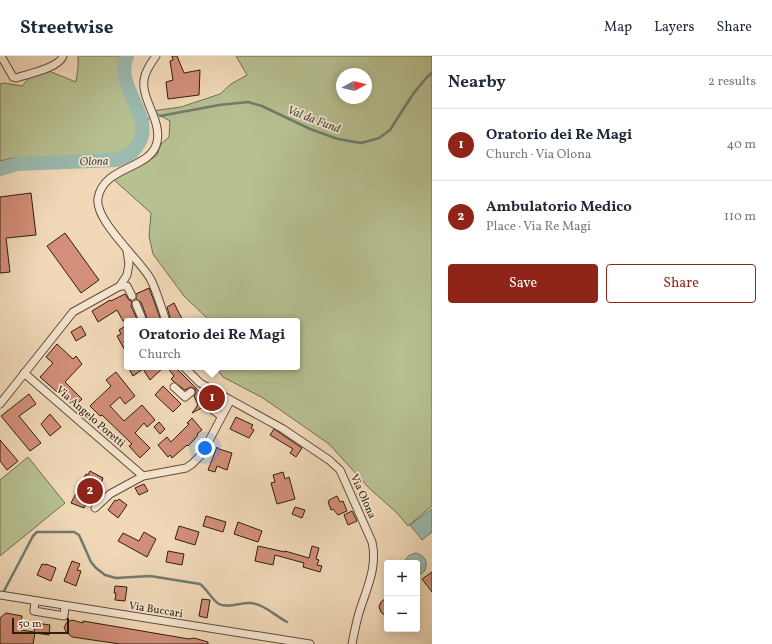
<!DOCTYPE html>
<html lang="en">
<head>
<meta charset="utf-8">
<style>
  :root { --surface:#fff; --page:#f6f6f7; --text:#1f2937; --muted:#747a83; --line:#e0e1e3; --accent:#8f2418 }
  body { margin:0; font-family:Vollkorn,serif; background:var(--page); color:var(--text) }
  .controls { position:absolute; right:12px; bottom:12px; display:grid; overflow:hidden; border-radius:4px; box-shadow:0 2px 10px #0003 }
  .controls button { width:36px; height:36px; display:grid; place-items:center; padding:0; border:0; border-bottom:1px solid var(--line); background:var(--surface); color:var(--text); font:20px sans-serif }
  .compass { position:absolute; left:336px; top:12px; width:36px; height:36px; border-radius:50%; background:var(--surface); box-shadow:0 2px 10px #0003; rotate:82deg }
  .scale { position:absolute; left:12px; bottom:10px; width:57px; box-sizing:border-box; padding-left:4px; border:2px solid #2f1d0f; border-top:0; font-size:11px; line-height:14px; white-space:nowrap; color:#2f1d0f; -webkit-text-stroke:3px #f6e6d1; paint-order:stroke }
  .you { position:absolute; left:205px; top:392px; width:14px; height:14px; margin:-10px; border:3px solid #fff; border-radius:50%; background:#1a73e8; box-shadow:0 0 0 6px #1a73e833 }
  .badge { display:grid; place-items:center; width:26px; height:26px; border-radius:50%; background:var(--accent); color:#fff; font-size:13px; font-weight:700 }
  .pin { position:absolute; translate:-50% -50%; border:2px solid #fff; box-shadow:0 1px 4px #0006 }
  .popup { position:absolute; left:124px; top:262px; width:176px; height:52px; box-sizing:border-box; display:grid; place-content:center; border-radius:4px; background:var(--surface); filter:drop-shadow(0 1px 3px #0005); font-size:13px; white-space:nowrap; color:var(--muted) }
  .popup b { font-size:15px; color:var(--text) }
  .popup::after { content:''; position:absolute; left:50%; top:100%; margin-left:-8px; border:8px solid transparent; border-top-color:var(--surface) }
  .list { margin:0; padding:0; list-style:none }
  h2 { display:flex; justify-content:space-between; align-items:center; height:52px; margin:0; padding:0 16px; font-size:17px }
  h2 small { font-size:13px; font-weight:400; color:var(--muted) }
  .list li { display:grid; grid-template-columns:26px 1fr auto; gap:12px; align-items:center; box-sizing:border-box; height:72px; padding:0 16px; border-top:1px solid var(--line) }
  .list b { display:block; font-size:15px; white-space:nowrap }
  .list p { margin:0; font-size:13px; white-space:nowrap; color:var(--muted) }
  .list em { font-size:13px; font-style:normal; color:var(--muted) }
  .actions { display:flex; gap:8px; padding:12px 16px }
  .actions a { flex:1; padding:9px 0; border:1px solid var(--accent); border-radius:4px; text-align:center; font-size:14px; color:var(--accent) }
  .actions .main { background:var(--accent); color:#fff }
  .map { position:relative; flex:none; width:432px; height:588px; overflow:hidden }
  header { display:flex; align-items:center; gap:24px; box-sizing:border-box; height:56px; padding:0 20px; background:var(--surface); border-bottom:1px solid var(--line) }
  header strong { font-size:19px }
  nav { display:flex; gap:22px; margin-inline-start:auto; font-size:14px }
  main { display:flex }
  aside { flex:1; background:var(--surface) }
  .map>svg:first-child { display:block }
  .green { fill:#b7c091; stroke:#736e50; fill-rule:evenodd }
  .water { fill:#9bbab0; stroke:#707b70 }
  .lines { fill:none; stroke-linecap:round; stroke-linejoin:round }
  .stream { stroke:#707b70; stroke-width:2.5 }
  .river { stroke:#9bbab0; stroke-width:14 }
  .building { fill:#d38f79; stroke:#2f1d0f }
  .minor-casing { stroke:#604c39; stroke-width:9 }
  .minor { stroke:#f6e6d1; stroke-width:7 }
  .labels { text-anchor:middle; stroke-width:3.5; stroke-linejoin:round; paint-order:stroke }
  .street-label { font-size:11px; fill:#2f1d0f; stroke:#f6e6d1 }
  .water-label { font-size:12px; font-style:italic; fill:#4f4c3f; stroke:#f6e6d1 }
</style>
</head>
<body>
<header>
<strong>Streetwise</strong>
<nav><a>Map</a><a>Layers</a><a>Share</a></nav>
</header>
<main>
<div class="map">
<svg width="432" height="588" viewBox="0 0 432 588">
  <rect width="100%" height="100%" fill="#f1d9b8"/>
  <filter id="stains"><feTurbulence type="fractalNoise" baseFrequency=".005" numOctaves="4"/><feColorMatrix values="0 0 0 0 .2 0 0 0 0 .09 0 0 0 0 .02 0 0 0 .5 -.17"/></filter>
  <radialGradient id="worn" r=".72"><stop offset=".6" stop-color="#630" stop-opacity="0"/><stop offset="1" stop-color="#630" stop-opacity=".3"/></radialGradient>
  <g class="green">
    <path d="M78,0H123C119,11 121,26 125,37C129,51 144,69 136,85C131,93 124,96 116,100L12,102L0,105V28L4,27L22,30L39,11L76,26L78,11Z"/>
    <path d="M236,0H432V450L408,470L397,457L370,433L329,388L263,342L223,321L215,311H297V265H207L208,263L184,240L153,198L149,180L151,157L113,123L144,108L157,99L161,88L169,81L170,65L152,55L181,51L220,38L231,28L247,19ZM342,18H366V42H342Z"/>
    <polygon points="28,401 65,447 0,500 0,424"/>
  </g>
  <g class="water">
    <polygon points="432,453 432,476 422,484 410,469"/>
    <path d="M416,497C429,500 430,516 417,520V507H404C406,501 410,498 416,497Z"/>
  </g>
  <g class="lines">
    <g class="stream">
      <polyline points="160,60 219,49 248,46 262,50 310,73 338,83 361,87 379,82 390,74 413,38 427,21 432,17"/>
      <polyline points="142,64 148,63"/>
      <path d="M4,535L33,480L37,476H74L79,479L91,506L96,512L105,519L116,522L150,520L200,528C207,533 212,544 219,548C228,553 241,546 251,547C265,549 274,559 287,566"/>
    </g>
    <path class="river" d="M0,113L17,108L117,104C121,102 127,100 131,97C133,96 135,93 137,90C158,62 113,32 127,0"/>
  </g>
  <g class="building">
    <polygon points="172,0 177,0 184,17 200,14 199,39 168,43 166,26 173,24 170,5 173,4"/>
    <polygon points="31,137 36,179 6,182 10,216 0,217 0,141"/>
    <polygon points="65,177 99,224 81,237 47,190"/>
    <polygon points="149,232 154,245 161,265 148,265 141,246 136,243 136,238"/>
    <polygon points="125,238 129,244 132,245 131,250 138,265 123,265 117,254 98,266 92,255 110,244 111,245"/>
    <polygon points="174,247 183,265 171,265 167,251"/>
    <polygon points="127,269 127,298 117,280 121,278 119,274"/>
    <polygon points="81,270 86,279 76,285 71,276"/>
    <polygon points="57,288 73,303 76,300 82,308 65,326 82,343 74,351 40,321 53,307 46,301"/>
    <polygon points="133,311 164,311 150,324 143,313 133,320 129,313"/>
    <polygon points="167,311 175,311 197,333 203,344 209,337 220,344 215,349 211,347 192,357 198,349 194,340 196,337 195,333 191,331 185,334 174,326 171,323 174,320"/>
    <polygon points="116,316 135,340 125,348 120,341 110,350 124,365 142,349 155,364 147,371 144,367 135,377 150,392 140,402 129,390 132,388 102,359 100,360 90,350 111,330 106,324"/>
    <polygon points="163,330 181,348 173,356 155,339"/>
    <polygon points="29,338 36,348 19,360 41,387 30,395 1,360"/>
    <polygon points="50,358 61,371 50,380 41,368"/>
    <polygon points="236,361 253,369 251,372 254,374 249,382 230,373"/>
    <polygon points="192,362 202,374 197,378 198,379 194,384 188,390 187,389 172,402 170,399 168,401 158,389 167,381 171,386 189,368 187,367"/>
    <polygon points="159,366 165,373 160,378 154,371"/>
    <polygon points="274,373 302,392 296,401 290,397 293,393 270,379"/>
    <polygon points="0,384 18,405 7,414 0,405"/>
    <polygon points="217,391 219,393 232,397 227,414 217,410 215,416 208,414"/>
    <polygon points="90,415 103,422 101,428 101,430 99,432 96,438 91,435 84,452 71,447 86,418 88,419"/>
    <polygon points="283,416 285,423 289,421 295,443 277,448 271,427 275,426 273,419"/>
    <polygon points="144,428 148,435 139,439 135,432"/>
    <polygon points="337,440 340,446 343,445 347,455 338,459 333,453 331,454 328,446 329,445 329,444"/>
    <polygon points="119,443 127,449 118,462 108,454 115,444 117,445"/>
    <polygon points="295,451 305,454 302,462 292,458"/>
    <polygon points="352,455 357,465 348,469 344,459"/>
    <polygon points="206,460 226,466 223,476 203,470"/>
    <polygon points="238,466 262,475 258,486 234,478"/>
    <polygon points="179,470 199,476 195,489 175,483"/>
    <polygon points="144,476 156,483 147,501 118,485 123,477 139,485"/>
    <polygon points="258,490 285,496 285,495 309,502 312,490 319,492 316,503 319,504 317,509 322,510 320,516 303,511 304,507 275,499 273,509 255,505"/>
    <polygon points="168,495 184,498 182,509 166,506"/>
    <polygon points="72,505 80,508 77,514 81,515 76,530 64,525"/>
    <polygon points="42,508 46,509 46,508 56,512 51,525 37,519"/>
    <polygon points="432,516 432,536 422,523"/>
    <polygon points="115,530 127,531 125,545 115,544 116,537 114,537"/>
    <polygon points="387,541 387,562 381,556 379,551 381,546"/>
    <polygon points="202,543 210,544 207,562 199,560"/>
    <polygon points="6,557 22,560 21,574 34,576 36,567 50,569 49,579 35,577 33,588 0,588 0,562"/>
    <polygon points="72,564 83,567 83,565 189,583 194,582 208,586 208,588 120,588 72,581 66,576 64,571 67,566"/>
  </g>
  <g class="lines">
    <g class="minor-casing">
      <g id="minor">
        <path d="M1,0L13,21L16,22C28,18 59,12 63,0"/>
        <path d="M156,0C151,7 145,15 144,24C141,43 162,65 157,86C151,114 104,109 98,142C94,164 139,203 150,222C157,235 161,251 166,265"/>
        <polyline points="120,230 127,230 132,240"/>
        <polyline points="136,248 143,265"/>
        <path d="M184,311L200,327L283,373L329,404L340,414L372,486C378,511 366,534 359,557C356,567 354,578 352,588"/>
        <polyline points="24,317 143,420"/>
        <polyline points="174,331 185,341 191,336"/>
        <polyline points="0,348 73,256 120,230 127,219 129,208 127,195"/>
        <polyline points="213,354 221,360"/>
        <polyline points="95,452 110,438 143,420 186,412 192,408 202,398 230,345"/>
        <polyline points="0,539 310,588"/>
        <polyline points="35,545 34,555 64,560 65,550"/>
      </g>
    </g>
    <use href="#minor" class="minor"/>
  </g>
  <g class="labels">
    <g class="street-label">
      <text transform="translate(91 360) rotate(41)" y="4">Via Angelo Poretti</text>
      <text transform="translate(364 440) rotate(66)" y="4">Via Olona</text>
      <text transform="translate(156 553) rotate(9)" y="4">Via Buccari</text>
    </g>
    <g class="water-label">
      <text transform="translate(314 63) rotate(21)" y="4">Val da Fund</text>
      <text transform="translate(94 105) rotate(-2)" y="4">Olona</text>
    </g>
  </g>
  <rect width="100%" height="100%" filter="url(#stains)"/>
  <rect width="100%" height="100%" fill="url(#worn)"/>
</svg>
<div class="controls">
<button>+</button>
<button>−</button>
</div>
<svg class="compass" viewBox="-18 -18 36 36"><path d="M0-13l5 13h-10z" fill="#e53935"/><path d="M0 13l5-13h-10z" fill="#747a83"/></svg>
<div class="scale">50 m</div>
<div class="you"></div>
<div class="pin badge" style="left:212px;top:342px">1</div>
<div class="popup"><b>Oratorio dei Re Magi</b>Church</div>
<div class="pin badge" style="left:90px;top:435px">2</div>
</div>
<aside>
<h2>Nearby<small>2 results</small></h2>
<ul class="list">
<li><span class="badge">1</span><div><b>Oratorio dei Re Magi</b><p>Church · Via Olona</p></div><em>40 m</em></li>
<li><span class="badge">2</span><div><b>Ambulatorio Medico</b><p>Place · Via Re Magi</p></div><em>110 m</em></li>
</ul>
<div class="actions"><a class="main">Save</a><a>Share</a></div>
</aside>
</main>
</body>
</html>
